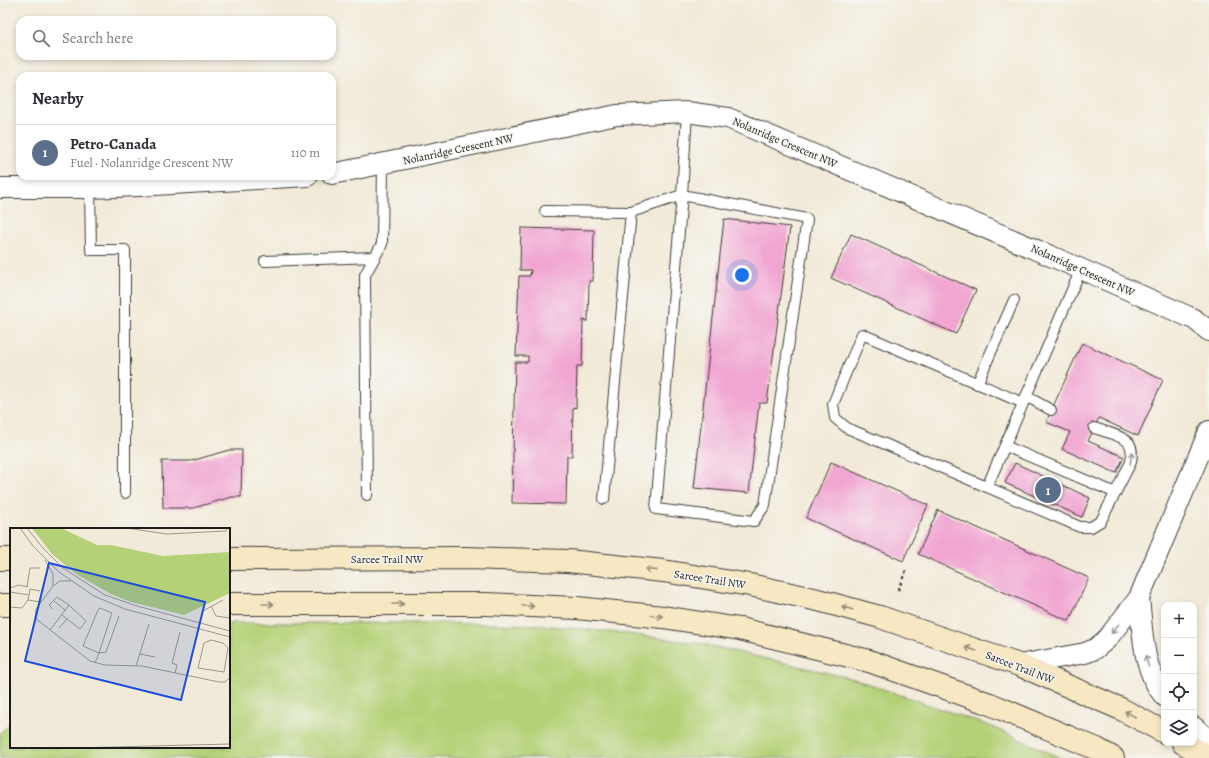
<!DOCTYPE html>
<html lang="en">
<head>
<meta charset="utf-8">
<style>
  :root { --surface:#fff; --page:#f2f2f3; --text:#2b2b33; --muted:#7c7c81; --line:#e1e1e2; --accent:#ea580c }
  body { margin:0; font-family:Alegreya,serif; background:var(--page); color:var(--text) }
  .controls { position:absolute; right:12px; bottom:12px; display:grid; overflow:hidden; border-radius:8px; box-shadow:0 2px 6px #0003 }
  .controls button { width:36px; height:36px; display:grid; place-items:center; padding:0; border:0; border-bottom:1px solid var(--line); background:var(--surface); color:var(--text); font:20px sans-serif }
  .you { position:absolute; left:742px; top:275px; width:14px; height:14px; margin:-10px; border:3px solid #fff; border-radius:50%; background:#1a73e8; box-shadow:0 0 0 6px #1a73e833 }
  .badge { display:grid; place-items:center; width:26px; height:26px; border-radius:50%; background:var(--accent); color:#fff; font-size:13px; font-weight:700 }
  .pin { position:absolute; translate:-50% -50%; border:2px solid #fff; box-shadow:0 1px 4px #0006 }
  .list { margin:0; padding:0; list-style:none }
  h2 { display:flex; justify-content:space-between; align-items:center; height:52px; margin:0; padding:0 16px; font-size:17px }
  h2 small { font-size:13px; font-weight:400; color:var(--muted) }
  .list li { display:grid; grid-template-columns:26px 1fr auto; gap:12px; align-items:center; box-sizing:border-box; height:56px; padding:0 16px; border-top:1px solid var(--line) }
  .list b { display:block; font-size:15px; white-space:nowrap }
  .list p { margin:0; font-size:13px; white-space:nowrap; color:var(--muted) }
  .list em { font-size:13px; font-style:normal; color:var(--muted) }
  .icon { flex:none; width:22px; height:22px; fill:none; stroke:currentColor; stroke-width:2; stroke-linecap:round; stroke-linejoin:round }
  .map { position:relative; flex:none; width:1209px; height:758px; overflow:hidden }
  .search { position:absolute; background:var(--surface); box-shadow:0 2px 6px #0003; left:16px; top:16px; width:320px; height:44px; display:flex; align-items:center; gap:10px; box-sizing:border-box; padding:0 14px; border-radius:12px; color:var(--muted); font-size:15px }
  .panel { position:absolute; background:var(--surface); box-shadow:0 2px 6px #0003; left:16px; top:72px; width:320px; height:108px; border-radius:12px }
  .map>svg:first-child { display:block }
  .green { fill:#b5d177; stroke:#68764a }
  .building { fill:#f1a5d1 }
  .lines { fill:none; stroke-linecap:round; stroke-linejoin:round }
  .lane-casing { stroke:#3c3b38; stroke-width:12 }
  .street-casing { stroke:#3c3b38; stroke-width:22 }
  .secondary-casing { stroke:#3c3b38; stroke-width:24 }
  .path { stroke:#3c3b38; stroke-width:2.5; stroke-dasharray:3 3; stroke-linecap:butt }
  .lane { stroke:#fff; stroke-width:10 }
  .street { stroke:#fff; stroke-width:20 }
  .secondary { stroke:#f7e8c3; stroke-width:22 }
  .oneway { stroke:#999 }
  .oneway2 { stroke:#948c78 }
  .labels { text-anchor:middle; stroke-width:3; stroke-linejoin:round; paint-order:stroke }
  .street-label { font-size:11px; fill:#1c1c1c; stroke:#f6f6f2 }
  .inset-road { fill:none; stroke:#9c988d; stroke-width:1 }
  .view { fill:#1d4ed8; fill-opacity:0.15; stroke:#1d4ed8; stroke-width:2 }
  .inset-edge { fill:none; stroke:#1c1c1c; stroke-width:2 }
</style>
</head>
<body>
<div class="map">
<svg width="1209" height="758" viewBox="0 0 1209 758">
  <rect width="100%" height="100%" fill="#f6f6f2"/>
  <filter id="ink" filterUnits="userSpaceOnUse"><feTurbulence type="fractalNoise" baseFrequency=".025" numOctaves="2"/><feDisplacementMap in="SourceGraphic" scale="8" xChannelSelector="R" yChannelSelector="G"/><feConvolveMatrix kernelMatrix="1 2 1 2 8 2 1 2 1" color-interpolation-filters="sRGB"/></filter>
  <filter id="wash" filterUnits="userSpaceOnUse"><feTurbulence type="fractalNoise" baseFrequency=".012" numOctaves="4" result="noise"/><feDisplacementMap in="SourceGraphic" scale="16" xChannelSelector="R" yChannelSelector="G"/><feGaussianBlur stdDeviation="0.9" result="paint"/><feColorMatrix in="noise" values="0 0 0 0 0 0 0 0 0 0 0 0 0 0 0 0 0 1.4 0 .05"/><feComposite in="paint" operator="in"/></filter>
  <g filter="url(#wash)">
    <rect width="100%" height="100%" fill="#f2ead8"/>
    <polygon class="green" points="229,623 441,623 541,625 621,633 703,644 854,679 990,726 1061,758 0,758 0,733 11,724 11,747 229,747"/>
    <g id="blocks">
      <g class="building">
        <polygon points="724,219 790,227 767,403 759,403 749,493 694,488"/>
        <polygon points="521,228 594,230 593,281 589,281 588,321 583,320 582,366 577,366 576,408 573,407 572,456 567,456 566,504 512,503 515,362 528,362 528,356 516,356 519,276 530,276 531,270 520,270"/>
        <polygon points="851,234 976,290 956,334 831,278"/>
        <polygon points="1082,343 1163,380 1138,436 1099,418 1088,441 1124,457 1116,473 1062,449 1070,432 1046,422"/>
        <polygon points="229,450 242,450 241,497 232,497 193,508 163,508 162,461 191,461"/>
        <polygon points="831,462 928,505 903,561 806,518"/>
        <polygon points="1015,463 1090,498 1082,517 1005,483"/>
        <polygon points="938,510 1089,578 1069,621 918,554"/>
      </g>
    </g>
  </g>
  <g filter="url(#ink)">
    <use href="#blocks" fill-opacity="0" stroke="#3c3b38" stroke-width="1"/>
    <g class="lines">
      <g class="lane-casing">
        <g id="lane">
          <polyline points="90,188 91,250 125,250 125,493"/>
          <polyline points="545,211 631,212"/>
          <polyline points="265,261 375,257"/>
          <polyline points="977,384 1014,300"/>
          <polyline points="1026,396 1051,410"/>
          <polyline points="1023,403 862,334 833,404 835,418 847,428 987,487 1081,269"/>
          <polyline points="1005,446 1116,493"/>
          <path d="M987,487L1080,527H1091L1101,521L1131,462C1132,456 1133,449 1129,443C1123,436 1103,431 1094,428"/>
          <polyline points="367,495 365,275 382,244 383,164"/>
          <polyline points="604,499 631,212 682,195 656,509 754,521 765,505 807,219 682,195 687,112"/>
        </g>
      </g>
      <g class="street-casing">
        <g id="street">
          <polyline points="332,174 617,115 687,112 728,118 1081,269 1194,319 1209,331"/>
          <polyline points="0,188 90,188 138,186 307,176"/>
          <path d="M1139,598C1143,632 1142,669 1164,696"/>
          <polyline points="1019,665 1085,653 1095,649 1107,639 1139,598 1209,431"/>
          <polyline points="1194,727 1209,740"/>
        </g>
      </g>
      <g class="secondary-casing">
        <g id="secondary">
          <polyline points="0,559 11,559"/>
          <polyline points="229,559 465,558 568,561 663,571 750,585 818,600 880,617 1019,665 1121,709 1164,732"/>
          <polyline points="229,604 485,604 577,608 663,617 740,629 869,661 990,704 1097,749 1113,758"/>
          <polyline points="0,605 11,605"/>
          <polyline points="1183,743 1209,757"/>
        </g>
      </g>
      <polyline class="path" points="898,590 907,568"/>
      <use href="#lane" class="lane"/>
      <use href="#street" class="street"/>
      <use href="#secondary" class="secondary"/>
    </g>
    <defs><path id="oneway-shaft" d="M-6 0H5M1.5-3L5.5 0L1.5 3" fill="none" stroke-width="1.6" stroke-linecap="round" stroke-linejoin="round"/></defs>
    <g class="oneway">
      <use href="#oneway-shaft" transform="translate(1131 458) rotate(-83)"/>
      <use href="#oneway-shaft" transform="translate(1115 629) rotate(128)"/>
      <use href="#oneway-shaft" transform="translate(1147 661) rotate(-105)"/>
    </g>
    <g class="oneway2">
      <use href="#oneway-shaft" transform="translate(651 570) rotate(-174)"/>
      <use href="#oneway-shaft" transform="translate(268 604)"/>
      <use href="#oneway-shaft" transform="translate(398 604)"/>
      <use href="#oneway-shaft" transform="translate(528 606) rotate(3)"/>
      <use href="#oneway-shaft" transform="translate(847 608) rotate(-164)"/>
      <use href="#oneway-shaft" transform="translate(657 616) rotate(6)"/>
      <use href="#oneway-shaft" transform="translate(971 649) rotate(-161)"/>
      <use href="#oneway-shaft" transform="translate(1130 714) rotate(-151)"/>
    </g>
  </g>
  <g class="labels">
    <g class="street-label">
      <text transform="translate(785 142) rotate(23)" y="4">Nolanridge Crescent NW</text>
      <text transform="translate(458 149) rotate(-12)" y="4">Nolanridge Crescent NW</text>
      <text transform="translate(1083 270) rotate(24)" y="4">Nolanridge Crescent NW</text>
      <text x="387" y="563">Sarcee Trail NW</text>
      <text transform="translate(710 579) rotate(9)" y="4">Sarcee Trail NW</text>
      <text transform="translate(1020 667) rotate(21)" y="4">Sarcee Trail NW</text>
    </g>
  </g>
  <g transform="translate(10 528)">
    <rect width="220" height="220" fill="#f2ead8"/>
    <path d="M22,0H51L87,17H101L153,28L220,24V65L174,87L121,74L101,66L66,46L42,26Z" fill="#b5d177"/>
    <path class="inset-road" d="M10,0L23,18L49,44L84,68L115,81L220,109M17,0L32,19L53,40L95,67L127,78L220,103M116,0L157,6L216,3L217,0M35,32L43,46V58M61,53H50L43,58L26,81L25,90L80,133L95,137L132,138L209,154H215L220,149M17,59L20,40H30M0,60L9,57L18,59M30,63L20,61L18,72L31,74M0,64L19,67M43,72L55,82M201,78L206,88L220,90M0,79L12,80L18,72M43,81L39,77L47,69L59,77M193,83L213,72M49,100L57,91M40,102L59,77L76,93L70,101L52,87M201,112L213,115L218,120L214,144L188,140L194,115ZM130,126L145,129M85,135L89,125L73,118L88,82L90,80L102,85L89,125L96,124L109,88M126,138L139,96M165,145L167,137L162,135L170,104M62,220L220,216"/>
    <path class="view" d="M39,35L195,74L171,172L15,133Z"/>
    <rect width="220" height="220" class="inset-edge"/>
  </g>
</svg>
<div class="controls">
<button>+</button>
<button>−</button>
<button><svg class="icon" aria-label="locate" viewBox="0 0 24 24"><circle cx="12" cy="12" r="6"/><path d="M12 2v4M12 18v4M2 12h4M18 12h4"/></svg></button>
<button><svg class="icon" aria-label="layers" viewBox="0 0 24 24"><path d="M12 4l9 5-9 5-9-5zM3 14l9 5 9-5"/></svg></button>
</div>
<div class="you"></div>
<div class="pin badge" style="left:1048px;top:490px;background:#5c6f8a">1</div>
<div class="search"><svg class="icon" aria-label="search" viewBox="0 0 24 24"><circle cx="10" cy="10" r="6"/><path d="M15 15l6 6"/></svg>Search here</div>
<section class="panel">
<h2>Nearby<small></small></h2>
<ul class="list">
<li><span class="badge" style="background:#5c6f8a">1</span><div><b>Petro-Canada</b><p>Fuel · Nolanridge Crescent NW</p></div><em>110 m</em></li>
</ul>
</section>
</div>
</body>
</html>
